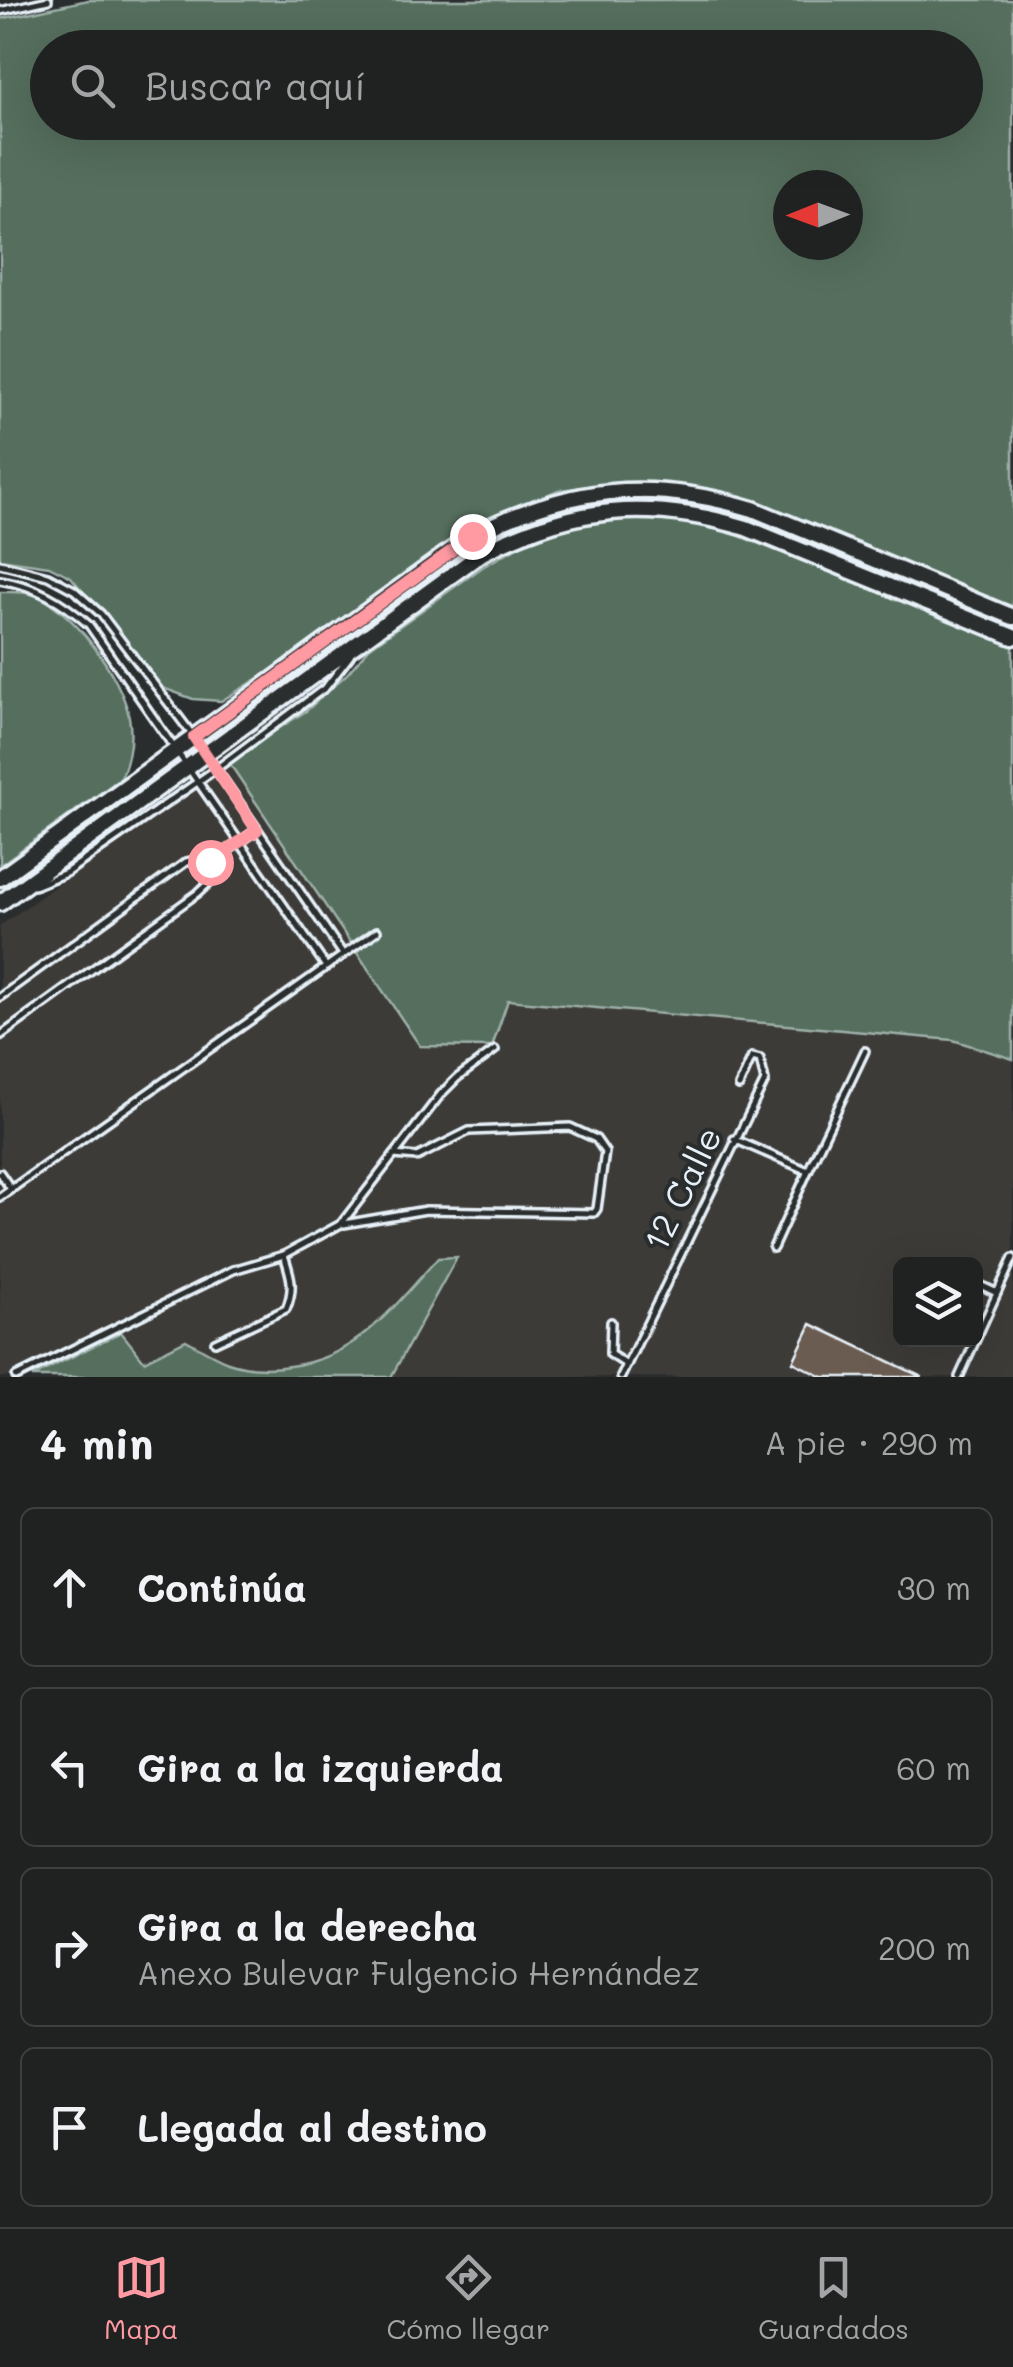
<!DOCTYPE html>
<html lang="es">
<head>
<meta charset="utf-8">
<style>
  :root { --surface:#202222; --page:#282a2a; --text:#f1f3f6; --muted:#a2a4a5; --line:#3d3f40; --accent:#ff9aa2 }
  body { margin:0; font-family:Mali,sans-serif; background:var(--page); color:var(--text) }
  .controls { position:absolute; right:30px; bottom:30px; display:grid; overflow:hidden; border-radius:15px; box-shadow:0 10px 40px #0002 }
  .controls button { width:90px; height:90px; display:grid; place-items:center; padding:0; border:0; border-bottom:2px solid var(--line); background:var(--surface); color:var(--text); font:50px sans-serif }
  .compass { position:absolute; left:773px; top:170px; width:90px; height:90px; border-radius:50%; background:var(--surface); box-shadow:0 10px 40px #0002; rotate:269deg }
  .stop { position:absolute; width:30px; height:30px; margin:-22px; border:8px solid #ff9aa2; border-radius:50%; background:#fff }
  .stop.end { background:#ff9aa2; border-color:#fff; box-shadow:0 2px 10px #0008 }
  .list { margin:0; padding:0; list-style:none }
  h2 { display:flex; justify-content:space-between; align-items:center; height:130px; margin:0; padding:0 40px; font-size:42px }
  h2 small { font-size:32px; font-weight:400; color:var(--muted) }
  .list li { display:grid; grid-template-columns:65px 1fr auto; gap:30px; align-items:center; box-sizing:border-box; height:160px; margin:0 20px 20px; padding:0 20px; border:2px solid var(--line); border-radius:15px }
  .list b { display:block; font-size:38px; white-space:nowrap }
  .list p { margin:0; font-size:32px; white-space:nowrap; color:var(--muted) }
  .list em { font-size:32px; font-style:normal; color:var(--muted) }
  .icon { flex:none; width:55px; height:55px; fill:none; stroke:currentColor; stroke-width:2; stroke-linecap:round; stroke-linejoin:round }
  .map { position:relative; flex:none; width:1013px; height:1377px; overflow:hidden }
  .search { position:absolute; background:var(--surface); box-shadow:0 10px 40px #0002; left:30px; right:30px; top:30px; height:110px; display:flex; align-items:center; gap:25px; box-sizing:border-box; padding:0 35px; border-radius:55px; color:var(--muted); font-size:38px }
  .sheet { height:850px; background:var(--surface) }
  nav { display:flex; justify-content:space-around; align-items:center; box-sizing:border-box; height:140px; border-top:2px solid var(--line); background:var(--surface); font-size:28px; color:var(--muted) }
  nav a { display:grid; justify-items:center; gap:5px }
  nav .on { color:var(--accent) }
  .map>svg:first-child { display:block }
  .built { fill:#3d3b38; fill-rule:evenodd }
  .green { fill:#546e5d; stroke:#9eb0aa; stroke-width:2.5; fill-rule:evenodd }
  .building { fill:#6a5c51; stroke:#e8f1f8; stroke-width:2.5 }
  .lines { fill:none; stroke-linecap:round; stroke-linejoin:round }
  .service-casing { stroke:#e8f1f8; stroke-width:12 }
  .secondary-casing { stroke:#e8f1f8; stroke-width:21 }
  .path { stroke:#e8f1f8; stroke-width:2.5; stroke-dasharray:10 8; stroke-linecap:butt }
  .service { stroke:#2a2d2e; stroke-width:5 }
  .secondary { stroke:#2a2d2e; stroke-width:14 }
  .route { stroke:#ff9aa2; stroke-width:12 }
  .labels { text-anchor:middle; stroke-width:8; stroke-linejoin:round; paint-order:stroke }
  .street-label { font-size:35px; fill:#e8f1f8; stroke:#2a2d2e }
</style>
</head>
<body>
<div class="map">
<svg width="1013" height="1377" viewBox="0 0 1013 1377">
  <rect width="100%" height="100%" fill="#2a2d2e"/>
  <filter id="ink" filterUnits="userSpaceOnUse"><feTurbulence type="fractalNoise" baseFrequency=".01" numOctaves="2"/><feDisplacementMap in="SourceGraphic" scale="20" xChannelSelector="R" yChannelSelector="G"/><feConvolveMatrix kernelMatrix="1 2 1 2 8 2 1 2 1" color-interpolation-filters="sRGB"/></filter>
  <g filter="url(#ink)">
    <path class="built" d="M228,761L421,1046L508,999L953,1040L1013,1059V1377H391L456,1257L345,1351L305,1364L267,1369L229,1363L186,1340L144,1361L121,1332L32,1377H0V926ZM900,1264H976V1340H900Z"/>
    <g class="green">
      <path d="M88,0H1013V607L741,499L690,489L631,483L558,490L475,527L279,666L221,701L193,699L160,687L71,577L49,566L0,559V19ZM48,48H966V122H48ZM788,185H848V245H788Z"/>
      <polygon points="622,516 677,517 730,532 1013,646 1013,1059 953,1040 508,1000 492,1047 420,1046 228,761 306,711 347,674 369,648 484,566 521,545 572,526"/>
      <path d="M0,592C10,592 22,591 31,594C71,605 122,677 129,717C133,739 129,759 121,778L0,865Z"/>
      <path d="M457,1257L391,1377H32L121,1332L144,1361L186,1340C199,1347 214,1357 228,1362C248,1369 270,1369 290,1366C358,1358 394,1306 438,1258Z"/>
    </g>
    <polygon class="building" points="811,1324 922,1377 823,1377 793,1362"/>
    <g class="lines">
      <g class="service-casing">
        <g id="service">
          <polyline points="0,11 48,0"/>
          <polyline points="0,564 48,576 74,590 101,614 194,737 343,954"/>
          <path d="M0,580C36,586 62,601 89,625L325,965"/>
          <polyline points="34,886 66,873 216,769 326,687 350,656"/>
          <polyline points="0,997 186,862 199,859 210,863 257,830"/>
          <polyline points="0,1036 198,893 214,878 210,863"/>
          <polyline points="734,1139 808,1171 773,1248"/>
          <polyline points="808,1171 865,1051"/>
          <polyline points="0,1173 11,1189"/>
          <polyline points="0,1197 377,931"/>
          <polyline points="344,1224 426,1210 594,1213 597,1209 605,1152 596,1139 570,1127 469,1131 417,1157 394,1155"/>
          <polyline points="976,1283 997,1293"/>
          <polyline points="611,1322 610,1354 627,1365"/>
          <path d="M215,1342L286,1309C295,1288 291,1276 284,1255"/>
          <polyline points="16,1377 233,1270 284,1255 341,1224 441,1094 457,1078 495,1050"/>
          <polyline points="621,1377 765,1081 760,1059 752,1057 739,1086"/>
          <polyline points="959,1377 1013,1258"/>
        </g>
      </g>
      <g class="secondary-casing">
        <g id="secondary">
          <path d="M0,878L471,536C568,486 649,478 753,509L1013,617"/>
          <path d="M0,903L482,553C572,506 649,499 746,528L1013,637"/>
        </g>
      </g>
      <polyline class="path" points="0,454 2,455"/>
      <use href="#service" class="service"/>
      <use href="#secondary" class="secondary"/>
    </g>
  </g>
  <g class="lines" filter="url(#ink)">
    <polyline class="route" points="210,862 257,830 194,737 472,536"/>
  </g>
  <g class="labels">
    <g class="street-label">
      <text transform="translate(683 1189) rotate(-64)" y="12">12 Calle</text>
    </g>
  </g>
</svg>
<div class="controls">
<button><svg class="icon" aria-label="layers" viewBox="0 0 24 24"><path d="M12 4l9 5-9 5-9-5zM3 14l9 5 9-5"/></svg></button>
</div>
<svg class="compass" viewBox="-18 -18 36 36"><path d="M0-13l5 13h-10z" fill="#e53935"/><path d="M0 13l5-13h-10z" fill="#a2a4a5"/></svg>
<div class="stop" style="left:210px;top:862px"></div>
<div class="stop end" style="left:472px;top:536px"></div>
<div class="search"><svg class="icon" aria-label="search" viewBox="0 0 24 24"><circle cx="10" cy="10" r="6"/><path d="M15 15l6 6"/></svg>Buscar aquí</div>
</div>
<section class="sheet">
<h2>4 min<small>A pie · 290 m</small></h2>
<ul class="list">
<li><svg class="icon" aria-label="ahead" viewBox="0 0 24 24"><path d="M12 20V5M6 11l6-6 6 6"/></svg><div><b>Continúa</b></div><em>30 m</em></li>
<li><svg class="icon" aria-label="left" viewBox="0 0 24 24"><path d="M17 20v-9H6M10 6l-5 5 5 5"/></svg><div><b>Gira a la izquierda</b></div><em>60 m</em></li>
<li><svg class="icon" aria-label="right" viewBox="0 0 24 24"><path d="M7 20v-9h11M14 6l5 5-5 5"/></svg><div><b>Gira a la derecha</b><p>Anexo Bulevar Fulgencio Hernández</p></div><em>200 m</em></li>
<li><svg class="icon" aria-label="arrive" viewBox="0 0 24 24"><path d="M6 21V4h12l-3 4 3 4H6"/></svg><div><b>Llegada al destino</b></div></li>
</ul>
</section>
<nav>
<a class="on"><svg class="icon" aria-label="map" viewBox="0 0 24 24"><path d="M3 6l6-2 6 2 6-2v14l-6 2-6-2-6 2zM9 4v14M15 6v14"/></svg>Mapa</a>
<a><svg class="icon" aria-label="directions" viewBox="0 0 24 24"><path d="M12 3l9 9-9 9-9-9zM9 14v-3h6M13 9l2 2-2 2"/></svg>Cómo llegar</a>
<a><svg class="icon" aria-label="saved" viewBox="0 0 24 24"><path d="M7 4h10v16l-5-4-5 4z"/></svg>Guardados</a>
</nav>
</body>
</html>
